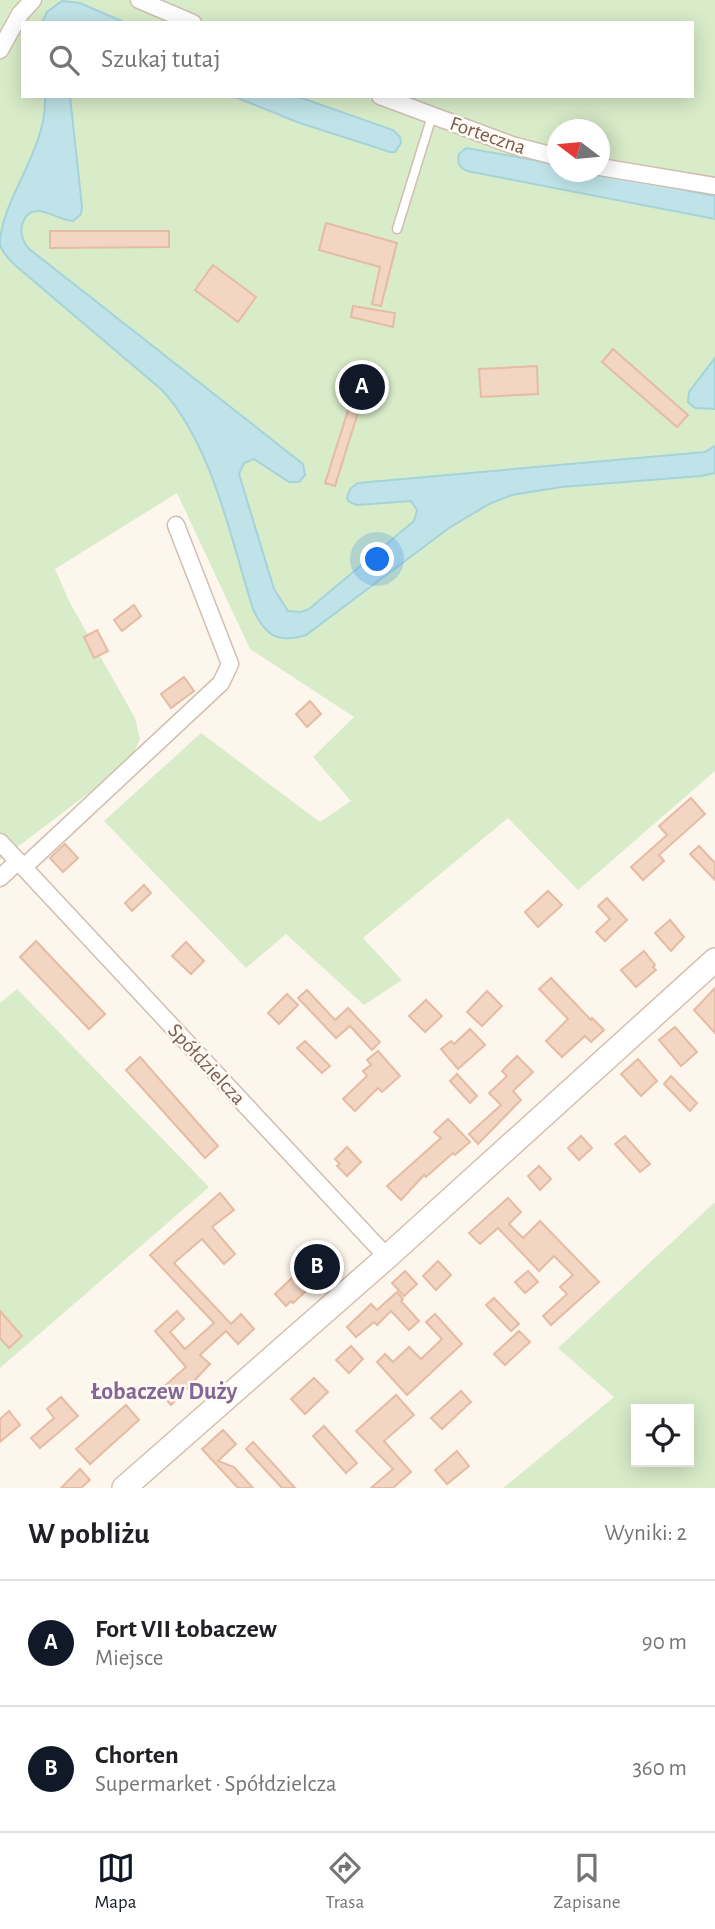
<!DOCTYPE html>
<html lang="pl">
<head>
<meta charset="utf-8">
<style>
  :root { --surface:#fff; --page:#f2f2f2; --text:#202124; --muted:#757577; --line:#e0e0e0; --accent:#111827 }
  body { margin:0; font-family:"Alegreya Sans",sans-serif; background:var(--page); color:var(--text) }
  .controls { position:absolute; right:21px; bottom:21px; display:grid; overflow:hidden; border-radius:0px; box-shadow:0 4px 18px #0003 }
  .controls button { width:63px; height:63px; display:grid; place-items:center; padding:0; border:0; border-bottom:2px solid var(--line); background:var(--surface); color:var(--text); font:35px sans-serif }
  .compass { position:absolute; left:547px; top:119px; width:63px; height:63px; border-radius:50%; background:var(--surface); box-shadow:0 4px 18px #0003; rotate:286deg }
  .you { position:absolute; left:378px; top:560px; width:24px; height:24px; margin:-18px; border:5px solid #fff; border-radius:50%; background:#1a73e8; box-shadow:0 0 0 10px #1a73e833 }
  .badge { display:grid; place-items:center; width:46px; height:46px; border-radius:50%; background:var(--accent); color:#fff; font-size:23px; font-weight:700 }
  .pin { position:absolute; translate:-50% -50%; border:4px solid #fff; box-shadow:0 2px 7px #0006 }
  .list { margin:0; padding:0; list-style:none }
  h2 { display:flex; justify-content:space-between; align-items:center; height:91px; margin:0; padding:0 28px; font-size:30px }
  h2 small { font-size:23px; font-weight:400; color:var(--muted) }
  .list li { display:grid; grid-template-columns:46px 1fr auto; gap:21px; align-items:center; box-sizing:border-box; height:126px; padding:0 28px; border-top:2px solid var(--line) }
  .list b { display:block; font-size:26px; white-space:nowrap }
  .list p { margin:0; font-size:23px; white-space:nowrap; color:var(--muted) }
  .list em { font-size:23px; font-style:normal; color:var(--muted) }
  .icon { flex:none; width:38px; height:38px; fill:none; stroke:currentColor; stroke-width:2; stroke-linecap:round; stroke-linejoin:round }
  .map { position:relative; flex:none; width:715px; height:1488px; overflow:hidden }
  .search { position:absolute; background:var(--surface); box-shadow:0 4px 18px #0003; left:21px; right:21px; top:21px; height:77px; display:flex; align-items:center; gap:18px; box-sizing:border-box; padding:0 24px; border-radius:0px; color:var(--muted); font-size:26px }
  .sheet { height:343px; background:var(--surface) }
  nav { display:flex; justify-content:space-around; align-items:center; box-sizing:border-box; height:98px; border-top:2px solid var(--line); background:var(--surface); font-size:19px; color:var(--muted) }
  nav a { display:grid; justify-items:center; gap:4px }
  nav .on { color:var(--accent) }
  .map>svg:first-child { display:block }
  .green { fill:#d8ecc9; fill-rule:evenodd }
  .water { fill:#bfe3e8; stroke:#a5d3da; stroke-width:2 }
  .building { fill:#f3d5c3; stroke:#e6bba3; stroke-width:2 }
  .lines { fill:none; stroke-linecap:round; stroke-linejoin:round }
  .lane-casing { stroke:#d1beb0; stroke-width:11 }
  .street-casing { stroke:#d1beb0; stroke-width:19 }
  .secondary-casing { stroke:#d6c0b0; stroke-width:26 }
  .lane { stroke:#fff; stroke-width:8 }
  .street { stroke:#fff; stroke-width:16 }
  .secondary { stroke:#fff; stroke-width:23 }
  .labels { text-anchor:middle; stroke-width:5; stroke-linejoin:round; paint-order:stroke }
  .street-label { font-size:21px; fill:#7a5c4d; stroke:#fffaf3 }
  .quarter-label { font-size:24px; font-weight:bold; fill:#846695; stroke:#fffaf3 }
</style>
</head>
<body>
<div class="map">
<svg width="715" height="1488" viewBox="0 0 715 1488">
  <rect width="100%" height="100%" fill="#fdf6ec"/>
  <g class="green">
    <path d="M0,0H715V771L578,890L508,818L363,938L402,980L364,1005L286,934L246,968L104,821L201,733L320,822L351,801L313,757L354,717L250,649L177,493L55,569L69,601L135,718L140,739L130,762L0,860ZM23,23H692V96H23ZM558,130H600V172H558Z"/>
    <polygon points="17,989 209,1187 0,1368 0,1003"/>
    <path d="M715,1202V1488H503L614,1397L558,1348ZM689,1409V1462H636V1409Z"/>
  </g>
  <g class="water">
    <polygon points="62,1 80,3 126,23 42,23 47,12"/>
    <path d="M45,96H70L82,207L81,214L73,221C57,221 33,198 23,222C19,232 22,240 28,248L303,464L305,475L299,482H289L254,459L244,463L239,474L274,589L288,611L301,612L309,609L414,521L417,510L411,501L357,505L349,502L347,498L350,489L358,483L705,452L715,446V473L701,476L561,487L512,495L489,504L449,528L306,635C277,644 265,635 253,609C231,539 212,444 162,390L16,266C10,260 2,253 0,244C0,201 48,149 45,96Z"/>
    <polygon points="233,96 296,96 393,130 400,137 401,143 395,152 390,152 297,122"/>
    <path d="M466,148L557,164L558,172H594L715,196V219L467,171C459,167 457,163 459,154Z"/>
    <polygon points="715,358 715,409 695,408 688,402 689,392"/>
  </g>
  <g class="building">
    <polygon points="326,223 397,243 381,306 372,304 380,267 319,250"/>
    <polygon points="50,231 169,231 169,247 50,248"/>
    <polygon points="213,265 256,297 238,322 195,290"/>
    <polygon points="353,306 395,313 393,327 351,317"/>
    <polygon points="613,349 688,415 677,427 602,362"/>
    <polygon points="537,366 538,394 481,397 479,369"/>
    <polygon points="351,367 378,375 373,390 366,387 335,486 325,483 356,385 347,382"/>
    <polygon points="134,605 141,616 122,631 114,620"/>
    <polygon points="97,630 108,651 94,658 84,637"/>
    <polygon points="184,677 194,691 171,708 161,694"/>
    <polygon points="310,701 321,714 307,727 296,714"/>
    <polygon points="691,798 705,814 659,855 664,861 643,880 631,867 667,835 659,826"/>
    <polygon points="65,844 78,858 63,872 50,858"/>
    <polygon points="699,846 715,863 715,880 690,854"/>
    <polygon points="144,885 151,893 132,911 125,903"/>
    <polygon points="548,891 562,905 538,927 525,912"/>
    <polygon points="607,898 627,920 605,941 596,932 610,919 598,906"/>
    <polygon points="670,920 684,937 671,951 655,933"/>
    <polygon points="36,941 105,1014 89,1029 20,957"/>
    <polygon points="186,942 204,961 191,974 172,956"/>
    <polygon points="644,951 655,965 653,967 656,970 636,987 621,970"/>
    <polygon points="551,978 591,1020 592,1018 604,1030 591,1042 585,1036 562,1057 546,1041 568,1019 539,989"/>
    <polygon points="715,988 715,1033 694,1010"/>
    <polygon points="307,990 335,1020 348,1008 380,1042 372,1050 350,1026 336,1038 298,998"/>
    <polygon points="487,991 502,1006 482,1026 467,1012"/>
    <polygon points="287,994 298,1005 279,1024 268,1013"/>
    <polygon points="426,1000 442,1016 425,1032 409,1016"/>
    <polygon points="675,1027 697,1052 681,1066 659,1040"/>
    <polygon points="470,1029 485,1045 458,1069 441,1049 451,1041 454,1044"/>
    <polygon points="305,1041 330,1066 322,1073 297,1048"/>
    <polygon points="378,1051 400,1076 382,1092 378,1088 355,1111 343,1099 367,1076 363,1071 371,1065 367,1060"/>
    <polygon points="517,1056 533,1072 513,1091 521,1100 478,1144 469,1134 501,1105 489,1093 507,1076 502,1071"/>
    <polygon points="140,1057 218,1146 205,1158 126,1070"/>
    <polygon points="638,1059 657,1081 641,1096 621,1074"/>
    <polygon points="457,1074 477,1096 470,1103 450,1081"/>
    <polygon points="671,1076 697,1103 690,1111 664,1084"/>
    <polygon points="448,1119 470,1142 455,1155 453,1153 426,1177 424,1175 401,1200 387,1186 441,1138 434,1132"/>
    <polygon points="581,1136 592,1148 579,1160 568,1148"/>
    <polygon points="625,1136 650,1164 640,1172 615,1144"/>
    <polygon points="347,1147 361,1162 347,1176 337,1166 340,1164 335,1159"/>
    <polygon points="539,1166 551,1179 540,1190 528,1176"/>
    <polygon points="220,1193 234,1210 212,1227 235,1254 224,1264 202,1239 174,1263 231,1324 241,1314 254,1329 238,1344 226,1331 200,1355 210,1364 171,1405 159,1391 186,1367 155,1331 177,1311 184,1319 170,1332 185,1349 214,1323 150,1255"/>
    <polygon points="508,1198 521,1212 509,1224 523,1238 540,1221 599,1282 551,1325 543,1316 567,1294 560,1287 573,1275 554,1256 539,1271 498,1228 480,1244 469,1233"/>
    <polygon points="318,1253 331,1268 293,1303 291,1301 286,1306 275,1294"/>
    <polygon points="438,1261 451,1275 436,1290 423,1276"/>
    <polygon points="405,1271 417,1284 404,1296 392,1283"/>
    <polygon points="528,1271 538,1282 525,1293 515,1282"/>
    <polygon points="397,1292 403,1299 401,1301 419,1321 409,1330 391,1311 377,1325 374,1322 356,1337 347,1327 371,1304 377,1310"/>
    <polygon points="494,1298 519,1324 511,1331 486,1305"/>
    <polygon points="0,1311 22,1336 9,1348 0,1338"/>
    <polygon points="435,1314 462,1344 407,1395 377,1362 385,1354 393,1362 409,1347 421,1359 442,1339 426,1322"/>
    <polygon points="519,1331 530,1342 505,1365 494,1354"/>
    <polygon points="351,1346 363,1359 349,1373 336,1360"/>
    <polygon points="314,1378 328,1392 305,1414 291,1399"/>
    <polygon points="461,1391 471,1402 442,1429 431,1418"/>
    <polygon points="396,1395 414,1415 384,1441 411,1472 393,1488 371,1488 393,1469 356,1431"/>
    <polygon points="61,1397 78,1416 40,1448 31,1438 54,1418 47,1409"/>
    <polygon points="126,1405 139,1420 90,1464 76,1449"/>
    <polygon points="9,1411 20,1425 0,1442 0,1419"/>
    <polygon points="324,1426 357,1463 346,1473 313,1436"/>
    <polygon points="223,1430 236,1444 218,1461 234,1467 253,1488 238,1488 202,1449"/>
    <polygon points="253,1442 277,1468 295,1488 282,1488 246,1449"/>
    <polygon points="457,1451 469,1466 447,1484 435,1470"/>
    <polygon points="80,1469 90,1480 81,1488 61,1488"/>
  </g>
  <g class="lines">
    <g class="lane-casing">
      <polyline id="lane" points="397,229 432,116"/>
    </g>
    <g class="street-casing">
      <g id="street">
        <polyline points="139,0 193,23"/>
        <polyline points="0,50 20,14 33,0"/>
        <polyline points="380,96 512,145 558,157"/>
        <polyline points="600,167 715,186"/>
        <polyline points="0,842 387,1257"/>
        <polyline points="24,867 221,683 230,664 176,525"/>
        <polyline points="0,878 18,861"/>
      </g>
    </g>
    <g class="secondary-casing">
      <polyline id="secondary" points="124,1488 387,1257 715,960"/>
    </g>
    <use href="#lane" class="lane"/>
    <use href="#street" class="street"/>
    <use href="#secondary" class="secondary"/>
  </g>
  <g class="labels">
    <g class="street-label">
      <text transform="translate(488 135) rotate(19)" y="7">Forteczna</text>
      <text transform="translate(207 1064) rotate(47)" y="7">Spółdzielcza</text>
    </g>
    <g class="quarter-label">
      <text x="164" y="1399">Łobaczew Duży</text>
    </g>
  </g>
</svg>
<div class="controls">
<button><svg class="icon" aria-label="locate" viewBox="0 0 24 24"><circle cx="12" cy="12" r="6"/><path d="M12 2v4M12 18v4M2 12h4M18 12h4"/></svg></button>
</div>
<svg class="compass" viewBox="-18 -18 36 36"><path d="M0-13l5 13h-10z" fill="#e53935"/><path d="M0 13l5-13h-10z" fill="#757577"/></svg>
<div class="you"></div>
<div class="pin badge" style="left:362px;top:387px">A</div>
<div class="pin badge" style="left:317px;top:1267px">B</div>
<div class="search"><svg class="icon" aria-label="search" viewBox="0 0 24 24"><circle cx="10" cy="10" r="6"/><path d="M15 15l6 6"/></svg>Szukaj tutaj</div>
</div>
<section class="sheet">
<h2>W pobliżu<small>Wyniki: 2</small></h2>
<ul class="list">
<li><span class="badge">A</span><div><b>Fort VII Łobaczew</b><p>Miejsce</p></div><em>90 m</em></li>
<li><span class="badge">B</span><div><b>Chorten</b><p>Supermarket · Spółdzielcza</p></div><em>360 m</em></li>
</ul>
</section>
<nav>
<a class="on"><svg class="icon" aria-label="map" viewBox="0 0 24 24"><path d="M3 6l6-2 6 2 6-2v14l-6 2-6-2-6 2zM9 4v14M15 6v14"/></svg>Mapa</a>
<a><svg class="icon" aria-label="directions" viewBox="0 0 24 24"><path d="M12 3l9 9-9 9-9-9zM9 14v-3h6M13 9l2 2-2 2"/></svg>Trasa</a>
<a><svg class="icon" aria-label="saved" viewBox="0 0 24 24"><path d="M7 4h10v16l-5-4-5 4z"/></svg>Zapisane</a>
</nav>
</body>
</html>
